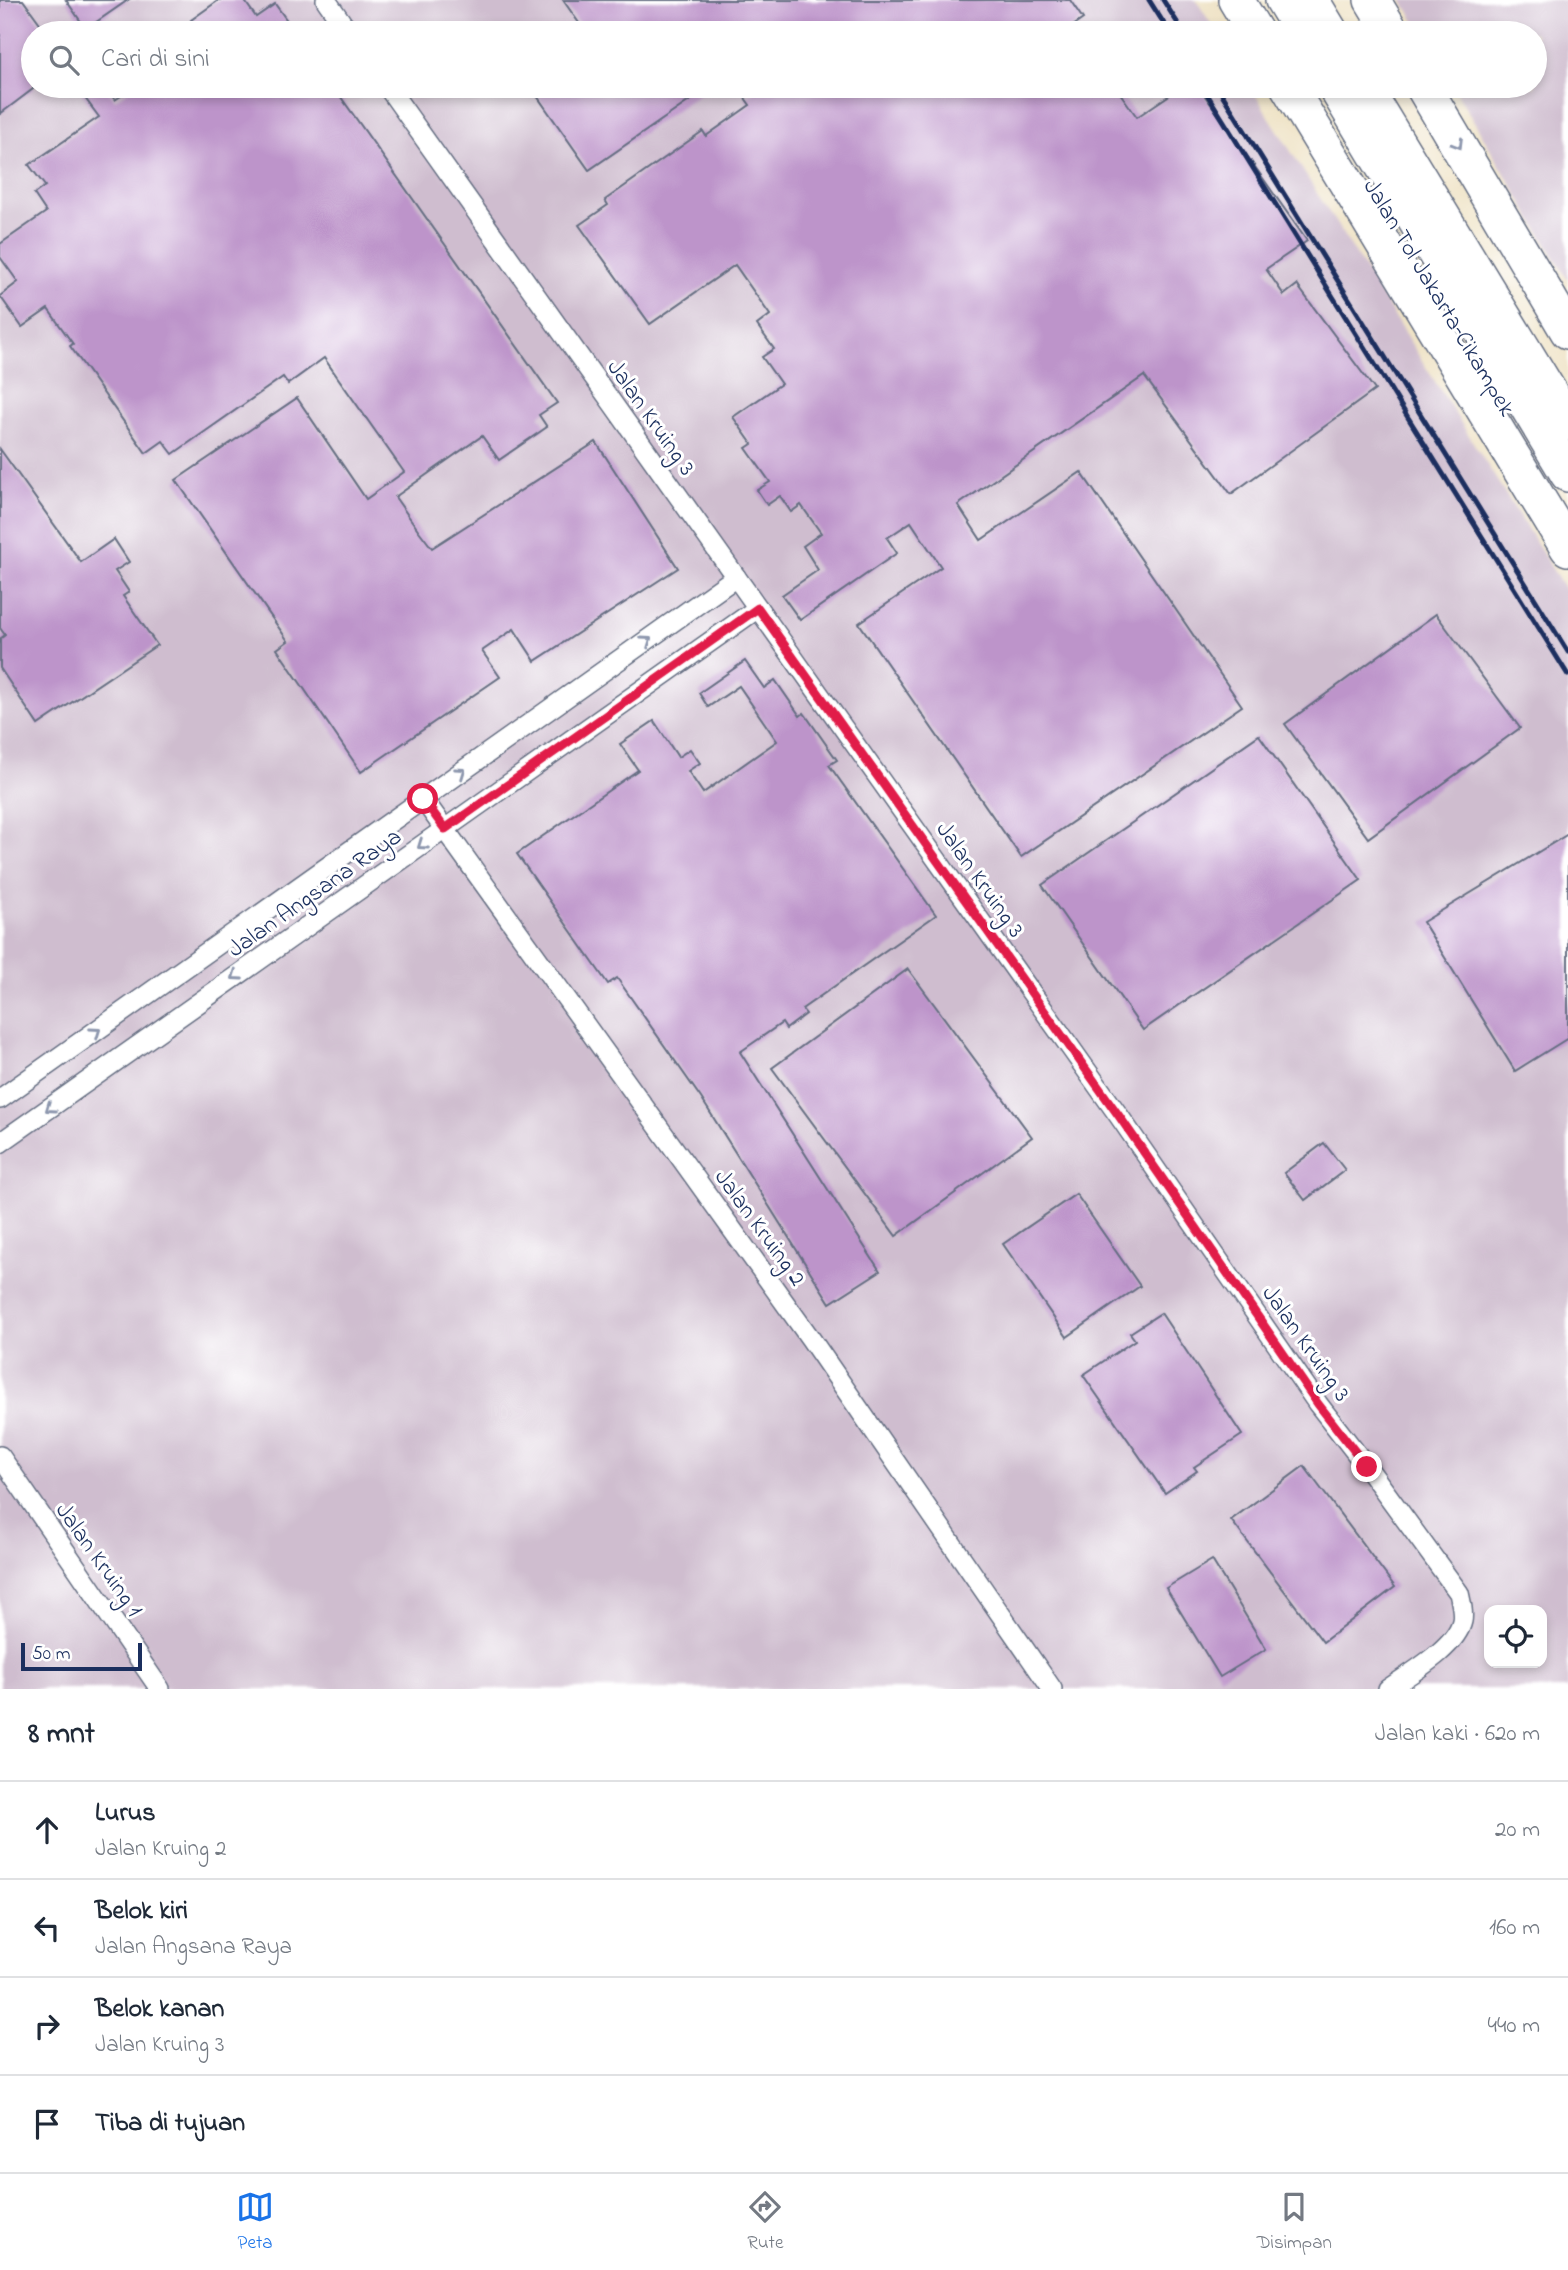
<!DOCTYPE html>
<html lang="id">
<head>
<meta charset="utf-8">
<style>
  :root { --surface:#fff; --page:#f6f6f7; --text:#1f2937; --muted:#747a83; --line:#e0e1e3; --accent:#1a73e8 }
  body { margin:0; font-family:"Indie Flower",sans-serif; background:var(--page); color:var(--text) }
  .controls { position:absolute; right:21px; bottom:21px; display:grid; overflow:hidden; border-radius:14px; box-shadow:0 4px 10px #0003 }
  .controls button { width:63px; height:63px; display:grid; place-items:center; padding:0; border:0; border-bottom:2px solid var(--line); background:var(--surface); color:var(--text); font:35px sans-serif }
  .scale { position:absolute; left:21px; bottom:18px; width:121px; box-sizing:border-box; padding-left:7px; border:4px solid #1b2f5e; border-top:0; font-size:19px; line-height:24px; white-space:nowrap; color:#1b2f5e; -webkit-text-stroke:5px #fff; paint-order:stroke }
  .stop { position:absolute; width:21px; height:21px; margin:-16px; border:5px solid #e11d48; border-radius:50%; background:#fff }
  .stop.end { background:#e11d48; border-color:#fff; box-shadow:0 2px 7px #0008 }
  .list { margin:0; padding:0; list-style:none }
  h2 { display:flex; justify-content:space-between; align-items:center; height:91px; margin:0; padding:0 28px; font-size:30px }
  h2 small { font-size:23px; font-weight:400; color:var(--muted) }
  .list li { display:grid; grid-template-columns:46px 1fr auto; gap:21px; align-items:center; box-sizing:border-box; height:98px; padding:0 28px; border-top:2px solid var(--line) }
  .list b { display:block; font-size:26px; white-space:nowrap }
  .list p { margin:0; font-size:23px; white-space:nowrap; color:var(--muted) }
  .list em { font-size:23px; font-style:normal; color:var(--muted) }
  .icon { flex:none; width:38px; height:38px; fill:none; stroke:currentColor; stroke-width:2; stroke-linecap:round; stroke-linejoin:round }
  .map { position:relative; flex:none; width:1568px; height:1689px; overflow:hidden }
  .search { position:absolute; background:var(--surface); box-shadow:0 4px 10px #0003; left:21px; right:21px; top:21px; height:77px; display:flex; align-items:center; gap:18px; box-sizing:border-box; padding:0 24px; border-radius:38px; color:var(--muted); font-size:26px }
  .sheet { height:483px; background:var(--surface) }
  nav { display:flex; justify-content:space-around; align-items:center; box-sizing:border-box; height:98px; border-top:2px solid var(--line); background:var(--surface); font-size:19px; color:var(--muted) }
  nav a { display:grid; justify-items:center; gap:4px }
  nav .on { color:var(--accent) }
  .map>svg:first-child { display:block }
  .industrial { fill:#cfbdcf; fill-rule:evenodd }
  .building { fill:#bd94ca }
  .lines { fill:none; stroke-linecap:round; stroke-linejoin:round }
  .minor-casing { stroke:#656e82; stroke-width:22 }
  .motorway-casing { stroke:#656e82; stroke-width:38 }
  .minor { stroke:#fff; stroke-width:19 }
  .motorway { stroke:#fff; stroke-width:35 }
  .rail { stroke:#1b2f5e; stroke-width:5 }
  .oneway { stroke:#8d97ae }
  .route { stroke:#e11d48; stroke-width:9 }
  .labels { text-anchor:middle; stroke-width:6; stroke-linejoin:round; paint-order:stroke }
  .street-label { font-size:24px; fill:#1b2f5e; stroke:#fff }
</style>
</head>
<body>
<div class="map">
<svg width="1568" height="1689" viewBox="0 0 1568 1689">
  <rect width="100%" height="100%" fill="#fff"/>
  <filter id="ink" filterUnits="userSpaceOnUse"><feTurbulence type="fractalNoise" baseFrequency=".0143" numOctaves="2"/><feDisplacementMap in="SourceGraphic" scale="14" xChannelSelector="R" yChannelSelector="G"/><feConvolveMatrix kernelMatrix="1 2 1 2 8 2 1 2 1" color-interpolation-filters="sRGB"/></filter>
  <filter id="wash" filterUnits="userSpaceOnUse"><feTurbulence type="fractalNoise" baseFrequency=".00686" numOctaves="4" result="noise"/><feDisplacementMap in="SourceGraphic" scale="28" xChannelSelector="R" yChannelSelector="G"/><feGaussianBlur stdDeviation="1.57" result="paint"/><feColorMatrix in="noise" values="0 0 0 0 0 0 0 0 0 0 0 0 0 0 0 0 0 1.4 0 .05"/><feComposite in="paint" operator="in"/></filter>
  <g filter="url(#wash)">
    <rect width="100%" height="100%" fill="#efe3c6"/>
    <g class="industrial">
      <path d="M0,0H1196L1217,33H33V86H1250L1568,594V1689H0ZM1489,1610H1542V1663H1489Z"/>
      <polygon points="1402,0 1568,0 1568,280 1453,86 1535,86 1535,33 1422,33"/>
    </g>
    <g id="blocks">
      <g class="building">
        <polygon points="0,0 23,0 47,33 33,33 33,89 0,114"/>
        <polygon points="66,0 128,0 86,29"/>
        <polygon points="219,0 244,0 256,17 275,4 296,33 200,33 191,20"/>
        <polygon points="563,0 1070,0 1083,19 1063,33 586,33"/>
        <polygon points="76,86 104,86 115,100 136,86 333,86 557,403 539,415 547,427 499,460 482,436 395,497 419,531 432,548 596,442 678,568 535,661 514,629 482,651 500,677 361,772 277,649 288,641 176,480 297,398 366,499 404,472 324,358 288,384 283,377 173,454 163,441 146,453 70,346 73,344 48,309 22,327 0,296 18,282 0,257 0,244 46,212 34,194 45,186 29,165 99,117"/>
        <polygon points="530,86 711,86 589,170"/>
        <polygon points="761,86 1115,86 1137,117 1183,86 1198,86 1307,241 1266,269 1284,295 1297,285 1375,390 1231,494 1144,376 958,505 981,540 1081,472 1242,706 1021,857 859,623 941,567 911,522 887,538 897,553 800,620 782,595 818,570 803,546 821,533 801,505 791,512 780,496 767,505 757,490 770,482 746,448 752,444 733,417 781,384 762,357 774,349 757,325 770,315 735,265 650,324 579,225 608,205 605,200 703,131 706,136 750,105 745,98"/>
        <polygon points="0,449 81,562 114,539 129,562 115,571 129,592 123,596 157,645 38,725 0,668 0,639 5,635 0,628"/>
        <polygon points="1436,614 1520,728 1368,838 1285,724"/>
        <polygon points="745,661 764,688 775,680 800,716 804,713 837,760 829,765 936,915 802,1009 806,1014 786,1029 782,1023 740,1052 880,1271 830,1303 701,1098 617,978 608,984 517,854 638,770 620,744 654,721 678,757 690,749 700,763 688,771 703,793 777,741 739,686 708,707 699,693"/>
        <polygon points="1259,735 1361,880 1143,1030 1042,885"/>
        <polygon points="1568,834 1568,1038 1515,1071 1423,922"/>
        <polygon points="908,969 1032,1137 896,1236 772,1068"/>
        <polygon points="1324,1143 1345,1170 1305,1200 1284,1173"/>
        <polygon points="1076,1194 1140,1286 1067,1337 1003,1244"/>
        <polygon points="1161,1313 1242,1435 1194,1467 1197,1471 1165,1493 1083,1375 1135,1340 1130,1333"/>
        <polygon points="1304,1466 1395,1587 1323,1642 1231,1520"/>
        <polygon points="1212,1560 1266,1649 1220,1677 1166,1588"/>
      </g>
    </g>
  </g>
  <g filter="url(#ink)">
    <use href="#blocks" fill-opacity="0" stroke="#656e82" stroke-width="2"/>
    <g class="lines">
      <g class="minor-casing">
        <g id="minor">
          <polyline points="326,0 349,33"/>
          <path d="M387,86L1119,1116L1318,1404L1367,1467L1459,1593C1461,1602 1464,1612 1462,1621C1456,1648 1409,1674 1388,1689"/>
          <polyline points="423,799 810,1338 1052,1689"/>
          <polyline points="0,1099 736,577"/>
          <polyline points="0,1143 758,608"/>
          <polyline points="0,1456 160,1689"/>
        </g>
      </g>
      <g class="motorway-casing">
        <g id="motorway">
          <polyline points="1236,0 1256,33"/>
          <polyline points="1283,0 1303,33"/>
          <polyline points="1311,0 1331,33"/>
          <polyline points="1372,0 1392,33"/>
          <polyline points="1288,86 1568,548"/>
          <polyline points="1335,86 1568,474"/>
          <polyline points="1363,86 1568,423"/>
          <polyline points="1423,86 1568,331"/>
        </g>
      </g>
      <use href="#minor" class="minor"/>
      <use href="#motorway" class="motorway"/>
      <g class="rail">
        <polyline points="1149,0 1170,33"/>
        <polyline points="1163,0 1184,33"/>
        <polyline points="1202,86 1568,675"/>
        <polyline points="1217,86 1568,652"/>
      </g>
    </g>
    <defs><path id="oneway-chevron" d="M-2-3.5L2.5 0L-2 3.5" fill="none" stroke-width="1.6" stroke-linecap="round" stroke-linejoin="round" transform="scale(1.75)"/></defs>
    <g class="oneway">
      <use href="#oneway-chevron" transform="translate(1458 144) rotate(59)"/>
      <use href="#oneway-chevron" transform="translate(647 641) rotate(-35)"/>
      <use href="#oneway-chevron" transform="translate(461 772) rotate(-35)"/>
      <use href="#oneway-chevron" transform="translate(422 845) rotate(145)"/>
      <use href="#oneway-chevron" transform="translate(236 976) rotate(145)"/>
      <use href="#oneway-chevron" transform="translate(96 1032) rotate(-35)"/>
      <use href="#oneway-chevron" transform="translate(50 1108) rotate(145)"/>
    </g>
  </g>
  <g class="lines" filter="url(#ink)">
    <polyline class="route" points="423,799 445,829 758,608 1119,1116 1318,1404 1367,1467"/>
  </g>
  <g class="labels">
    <g class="street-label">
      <text transform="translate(1440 297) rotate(59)" y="8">Jalan Tol Jakarta–Cikampek</text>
      <text transform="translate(652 417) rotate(55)" y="8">Jalan Kruing 3</text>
      <text transform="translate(981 879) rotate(55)" y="8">Jalan Kruing 3</text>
      <text transform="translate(314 892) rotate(-35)" y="8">Jalan Angsana Raya</text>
      <text transform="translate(761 1227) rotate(54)" y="8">Jalan Kruing 2</text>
      <text transform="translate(1307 1343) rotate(55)" y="8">Jalan Kruing 3</text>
      <text transform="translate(100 1559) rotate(55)" y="8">Jalan Kruing 1</text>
    </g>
  </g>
</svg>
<div class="controls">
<button><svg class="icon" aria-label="locate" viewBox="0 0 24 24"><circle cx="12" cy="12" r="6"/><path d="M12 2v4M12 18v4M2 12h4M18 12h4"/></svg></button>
</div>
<div class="scale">50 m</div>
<div class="stop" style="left:423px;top:799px"></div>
<div class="stop end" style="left:1367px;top:1467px"></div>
<div class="search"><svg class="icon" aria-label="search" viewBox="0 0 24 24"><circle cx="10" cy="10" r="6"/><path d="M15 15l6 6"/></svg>Cari di sini</div>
</div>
<section class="sheet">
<h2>8 mnt<small>Jalan kaki · 620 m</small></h2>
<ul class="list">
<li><svg class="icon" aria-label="ahead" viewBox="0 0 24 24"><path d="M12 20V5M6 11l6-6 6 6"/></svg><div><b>Lurus</b><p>Jalan Kruing 2</p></div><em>20 m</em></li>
<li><svg class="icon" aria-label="left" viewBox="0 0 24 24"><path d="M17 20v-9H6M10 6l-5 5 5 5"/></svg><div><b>Belok kiri</b><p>Jalan Angsana Raya</p></div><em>160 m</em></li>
<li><svg class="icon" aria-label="right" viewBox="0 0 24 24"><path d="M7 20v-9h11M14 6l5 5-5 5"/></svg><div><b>Belok kanan</b><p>Jalan Kruing 3</p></div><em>440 m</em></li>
<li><svg class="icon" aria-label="arrive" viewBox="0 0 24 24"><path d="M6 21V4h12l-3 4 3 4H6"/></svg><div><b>Tiba di tujuan</b></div></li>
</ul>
</section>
<nav>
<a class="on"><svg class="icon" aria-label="map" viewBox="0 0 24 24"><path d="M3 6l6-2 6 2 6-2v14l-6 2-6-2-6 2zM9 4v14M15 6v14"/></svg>Peta</a>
<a><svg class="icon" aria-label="directions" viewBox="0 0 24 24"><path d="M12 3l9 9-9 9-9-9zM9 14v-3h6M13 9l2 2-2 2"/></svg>Rute</a>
<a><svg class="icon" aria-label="saved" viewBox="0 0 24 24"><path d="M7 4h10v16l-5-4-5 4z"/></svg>Disimpan</a>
</nav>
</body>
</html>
